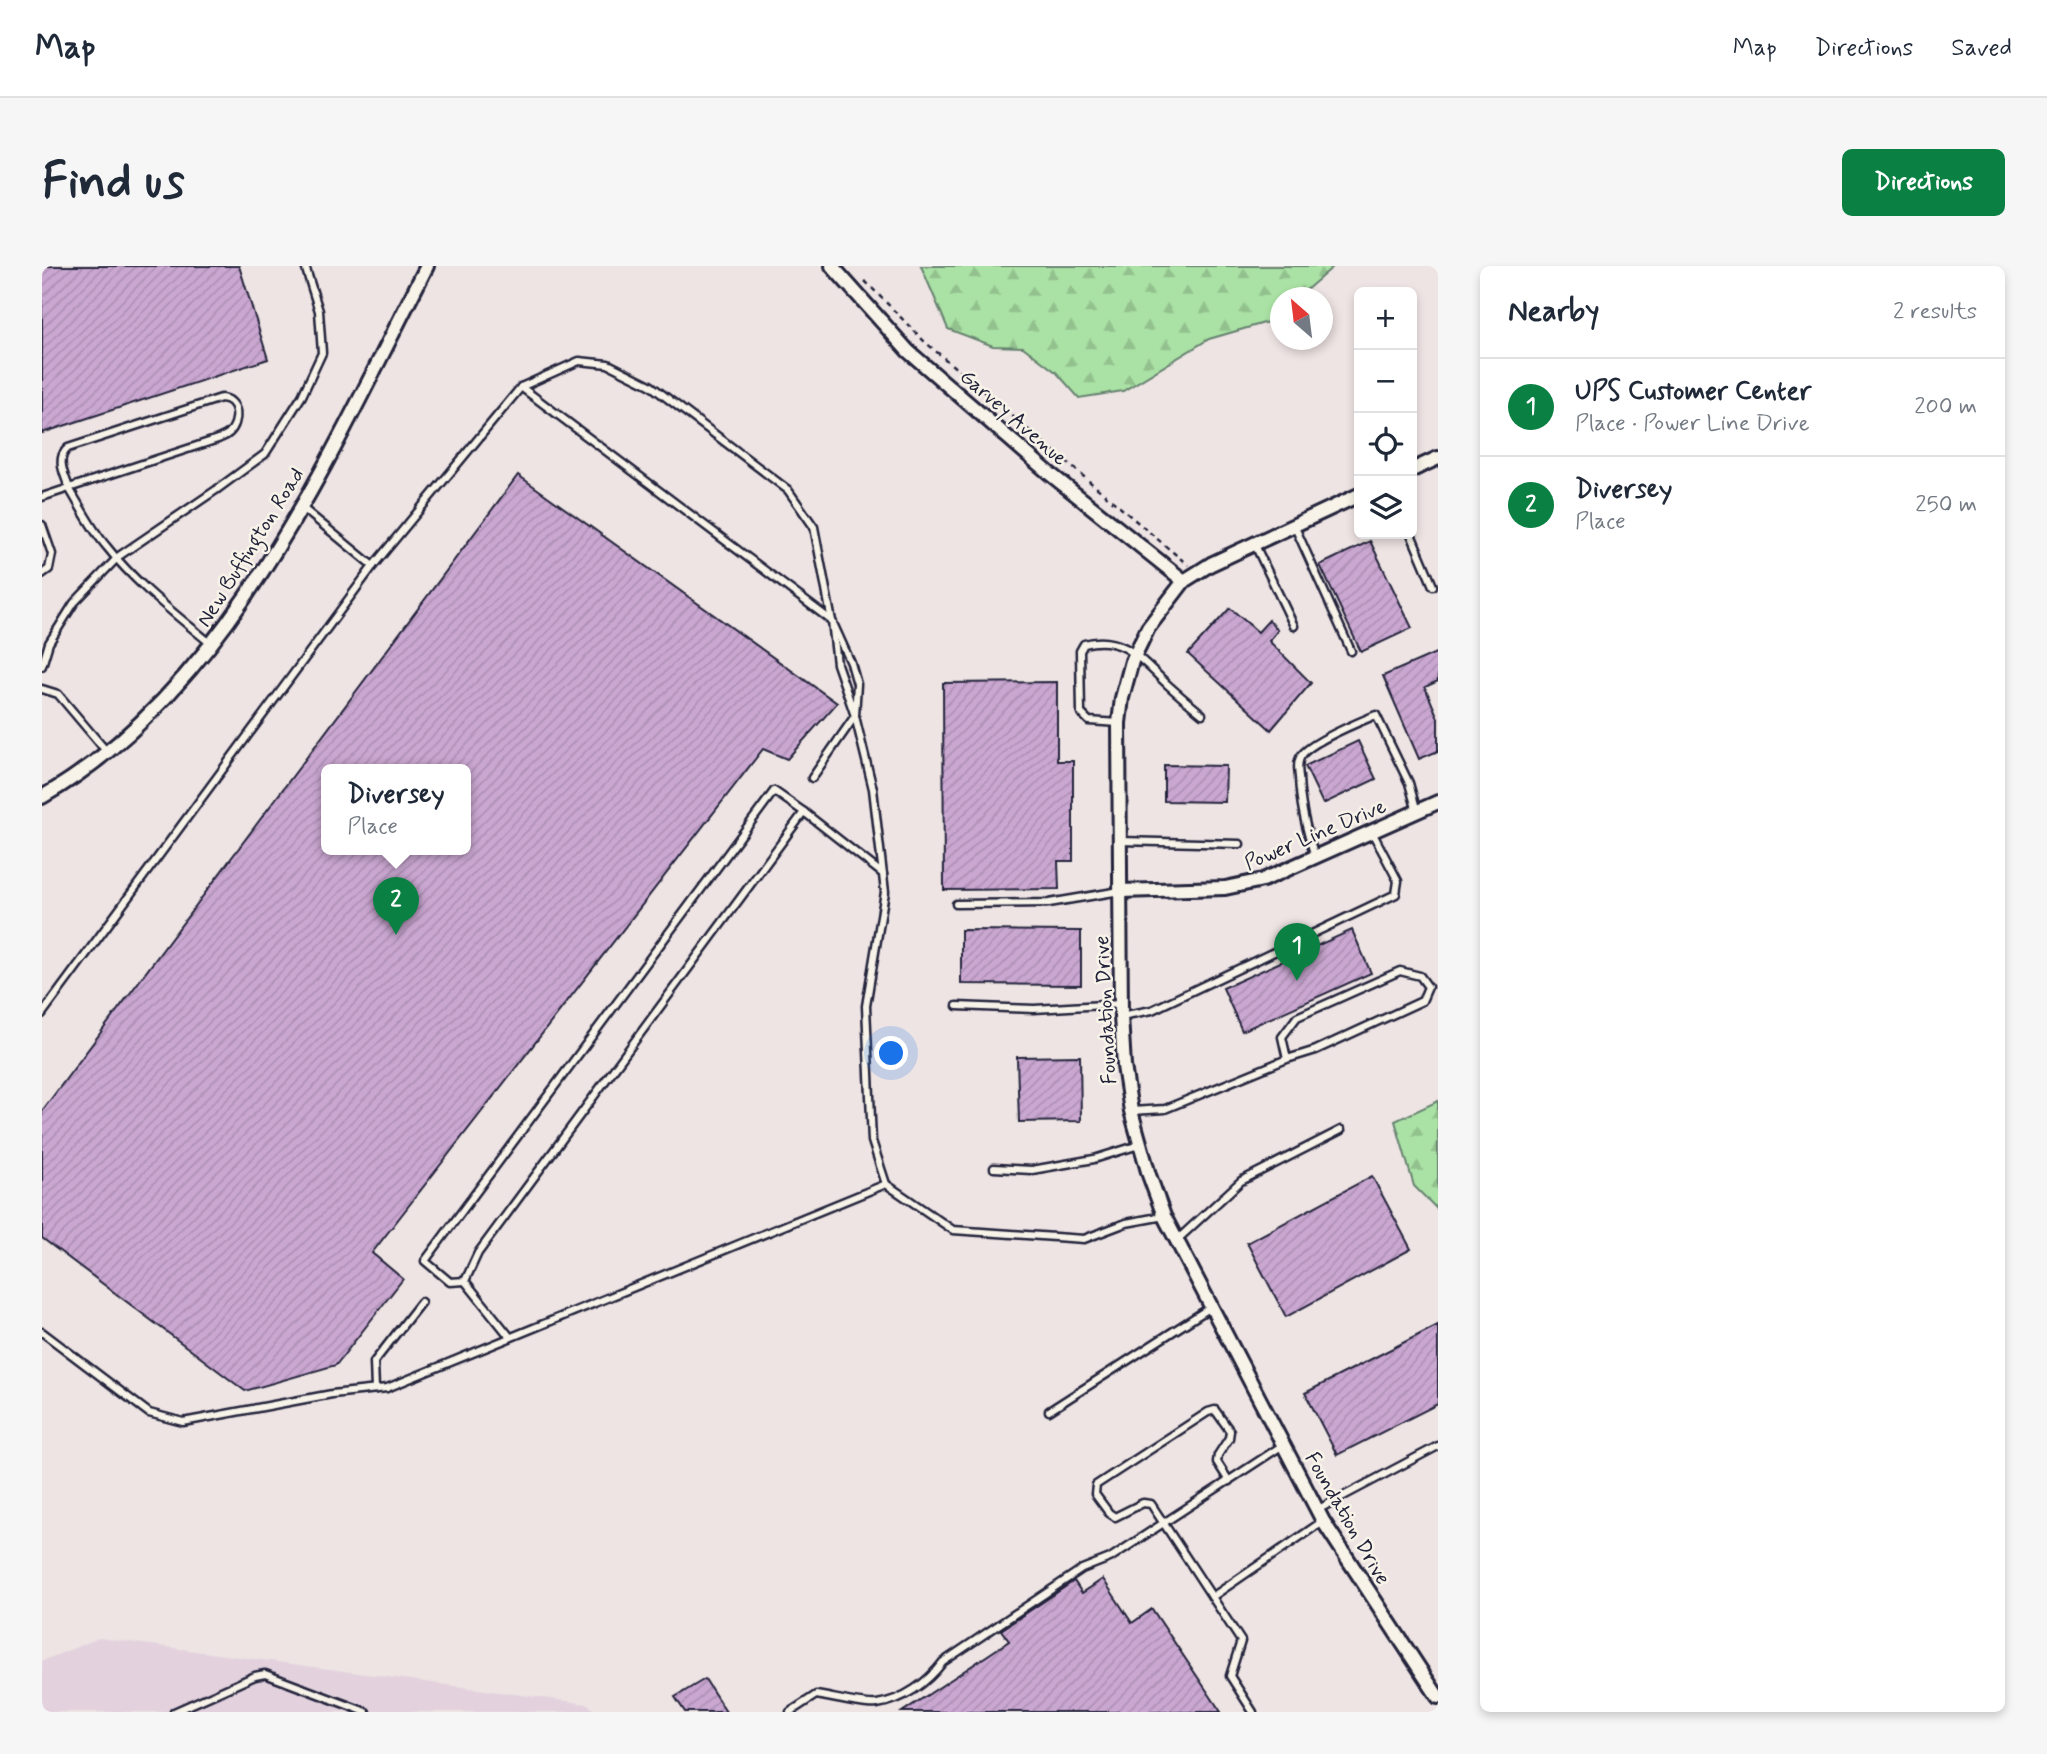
<!DOCTYPE html>
<html lang="en">
<head>
<meta charset="utf-8">
<style>
  :root { --surface:#fff; --page:#f6f6f7; --text:#1f2937; --muted:#747a83; --line:#e0e1e3; --accent:#0b8043 }
  body { margin:0; font-family:Mynerve,sans-serif; background:var(--page); color:var(--text) }
  .controls { position:absolute; right:21px; top:21px; display:grid; overflow:hidden; border-radius:10px; box-shadow:0 4px 10px #0003 }
  .controls button { width:63px; height:63px; display:grid; place-items:center; padding:0; border:0; border-bottom:2px solid var(--line); background:var(--surface); color:var(--text); font:35px sans-serif }
  .compass { position:absolute; left:1228px; top:21px; width:63px; height:63px; border-radius:50%; background:var(--surface); box-shadow:0 4px 10px #0003; rotate:332deg }
  .you { position:absolute; left:850px; top:788px; width:24px; height:24px; margin:-18px; border:5px solid #fff; border-radius:50%; background:#1a73e8; box-shadow:0 0 0 10px #1a73e833 }
  .badge { display:grid; place-items:center; width:46px; height:46px; border-radius:50%; background:var(--accent); color:#fff; font-size:23px; font-weight:700 }
  .pin { position:absolute; translate:-50% -58px; filter:drop-shadow(0 2px 4px #0008) }
  .pin::after { content:''; position:absolute; top:37px; width:24px; height:21px; background:inherit; clip-path:polygon(0 0,100% 0,50% 100%) }
  .popup { position:absolute; left:279px; top:498px; width:150px; height:91px; box-sizing:border-box; display:grid; place-content:center; border-radius:10px; background:var(--surface); filter:drop-shadow(0 2px 5px #0005); font-size:23px; white-space:nowrap; color:var(--muted) }
  .popup b { font-size:26px; color:var(--text) }
  .popup::after { content:''; position:absolute; left:50%; top:100%; margin-left:-14px; border:14px solid transparent; border-top-color:var(--surface) }
  .list { margin:0; padding:0; list-style:none }
  h2 { display:flex; justify-content:space-between; align-items:center; height:91px; margin:0; padding:0 28px; font-size:30px }
  h2 small { font-size:23px; font-weight:400; color:var(--muted) }
  .list li { display:grid; grid-template-columns:46px 1fr auto; gap:21px; align-items:center; box-sizing:border-box; height:98px; padding:0 28px; border-top:2px solid var(--line) }
  .list b { display:block; font-size:26px; white-space:nowrap }
  .list p { margin:0; font-size:23px; white-space:nowrap; color:var(--muted) }
  .list em { font-size:23px; font-style:normal; color:var(--muted) }
  .icon { flex:none; width:38px; height:38px; fill:none; stroke:currentColor; stroke-width:2; stroke-linecap:round; stroke-linejoin:round }
  .map { position:relative; flex:none; width:1396px; height:1446px; overflow:hidden; border-radius:10px }
  header { display:flex; align-items:center; gap:42px; box-sizing:border-box; height:98px; padding:0 35px; background:var(--surface); border-bottom:2px solid var(--line) }
  header strong { font-size:33px }
  nav { display:flex; gap:38px; margin-inline-start:auto; font-size:24px }
  .intro { display:flex; align-items:center; justify-content:space-between; box-sizing:border-box; height:168px; padding:0 42px }
  h1 { margin:0; font-size:49px }
  .button { padding:18px 32px; border-radius:10px; background:var(--accent); color:#fff; font-size:24px; font-weight:700 }
  main { display:flex; gap:42px; padding:0 42px }
  aside { flex:1; background:var(--surface); border-radius:10px; box-shadow:0 4px 10px #0003 }
  .map>svg:first-child { display:block }
  .built { fill:#e3d2de }
  .forest { fill:url(#forest-firs); stroke:#668270; stroke-width:2 }
  .building { fill:url(#building-hatch); stroke:#22223b; stroke-width:2; fill-rule:evenodd }
  .lines { fill:none; stroke-linecap:round; stroke-linejoin:round }
  .lane-casing { stroke:#22223b; stroke-width:11 }
  .street-casing { stroke:#22223b; stroke-width:18 }
  .path { stroke:#22223b; stroke-width:2.5; stroke-dasharray:5 5; stroke-linecap:butt }
  .lane { stroke:#f7f3e8; stroke-width:6 }
  .street { stroke:#f7f3e8; stroke-width:12 }
  .labels { text-anchor:middle; stroke-width:5; stroke-linejoin:round; paint-order:stroke }
  .street-label { font-size:21px; fill:#22223b; stroke:#f7f3e8 }
</style>
</head>
<body>
<header>
<strong>Map</strong>
<nav><a>Map</a><a>Directions</a><a>Saved</a></nav>
</header>
<div class="intro"><h1>Find us</h1><a class="button">Directions</a></div>
<main>
<div class="map">
<svg width="1396" height="1446" viewBox="0 0 1396 1446">
  <defs>
    <pattern id="forest-firs" width="22" height="20" patternUnits="userSpaceOnUse" patternTransform="scale(1.75)"><rect width="22" height="20" fill="#aae1a4"/><path d="M5 1l3.5 6h-7zM16 11l3.5 6h-7z" fill="#92c18e"/></pattern>
    <pattern id="building-hatch" width="6" height="6" patternUnits="userSpaceOnUse" patternTransform="scale(1.75)"><rect width="6" height="6" fill="#caa7d1"/><path d="M-1 1l2-2M0 6l6-6M5 7l2-2" fill="none" stroke="#ad8fb4"/></pattern>
  </defs>
  <rect width="100%" height="100%" fill="#eee4e3"/>
  <filter id="ink" filterUnits="userSpaceOnUse"><feTurbulence type="fractalNoise" baseFrequency=".0143" numOctaves="2"/><feDisplacementMap in="SourceGraphic" scale="14" xChannelSelector="R" yChannelSelector="G"/><feConvolveMatrix kernelMatrix="1 2 1 2 8 2 1 2 1" color-interpolation-filters="sRGB"/></filter>
  <g filter="url(#ink)">
    <polygon class="built" points="57,1372 546,1438 554,1446 0,1446 0,1395"/>
    <g class="forest">
      <polygon points="879,0 1292,0 1256,31 1238,32 1238,46 1229,55 1167,73 1081,125 1037,132 1015,107 981,81 951,80 906,63"/>
      <polygon points="1396,835 1396,944 1372,920 1353,855"/>
    </g>
    <g class="building">
      <polygon points="0,0 197,0 226,93 0,167"/>
      <path d="M476,209L795,437L745,493L721,483L330,987L361,1013L294,1099L203,1125L0,972V845ZM284,503H424V583H284Z"/>
      <polygon points="1328,275 1370,362 1319,386 1278,299"/>
      <polygon points="1188,342 1216,366 1227,354 1236,364 1227,375 1269,417 1229,464 1146,388"/>
      <polygon points="1396,386 1396,415 1383,421 1396,452 1396,485 1377,493 1341,410"/>
      <polygon points="1015,416 1015,495 1031,495 1031,595 1016,595 1017,623 902,624 901,417"/>
      <polygon points="1316,475 1334,513 1281,538 1263,500"/>
      <polygon points="1122,499 1184,500 1183,536 1122,535"/>
      <polygon points="919,664 1039,665 1039,719 919,718"/>
      <polygon points="1310,664 1329,707 1200,765 1181,722"/>
      <polygon points="1038,790 1039,855 977,856 975,791"/>
      <polygon points="1330,910 1369,983 1244,1051 1205,977"/>
      <polygon points="1396,1059 1396,1138 1295,1189 1263,1127"/>
      <polygon points="1061,1313 1090,1357 1110,1343 1179,1446 860,1446 967,1375 959,1364 1032,1315 1040,1327"/>
      <polygon points="663,1413 684,1446 643,1446 633,1431"/>
    </g>
    <g class="lines">
      <g class="lane-casing">
        <g id="lane">
          <polyline points="479,121 537,95 566,98 608,119 746,224 772,261 790,355 795,398 813,450 831,523 843,626 824,740 830,875 844,918"/>
          <path d="M179,132C198,133 198,157 187,167C184,170 180,171 176,173L27,222C23,209 13,193 26,182Z"/>
          <path d="M0,231L27,222C39,242 50,264 65,281C94,318 132,347 168,377"/>
          <polyline points="0,259 10,288 7,303 0,308"/>
          <polyline points="1252,259 1309,385"/>
          <polyline points="1369,268 1391,320"/>
          <polyline points="1212,277 1252,360"/>
          <polyline points="331,300 479,121 790,355 809,397 815,418 813,450 770,512"/>
          <polyline points="0,400 7,377 32,337 77,290 174,224 223,188 260,130 280,87 277,45 263,0"/>
          <polyline points="0,423 16,428 65,486"/>
          <path d="M1077,457L1047,455L1039,447L1038,385L1042,378C1082,367 1101,396 1126,419C1137,429 1149,439 1160,448"/>
          <polyline points="1078,575 1198,578"/>
          <path d="M1273,590C1264,564 1258,540 1257,511C1256,504 1255,496 1259,490C1268,476 1317,456 1334,449L1367,517L1375,546"/>
          <polyline points="914,638 1007,637 1078,625"/>
          <polyline points="915,740 992,743 1079,738"/>
          <polyline points="0,748 331,300 258,240"/>
          <polyline points="1079,750 1110,744 1354,628 1356,615 1330,566"/>
          <polyline points="1089,845 1123,843 1245,793 1274,784 1380,735 1386,721 1378,710 1358,705 1255,751 1240,771 1245,793"/>
          <polyline points="952,902 990,904 1052,893 1097,879"/>
          <polyline points="1135,974 1199,915 1299,864"/>
          <polyline points="423,1015 408,1016 383,995 732,525 762,546"/>
          <polyline points="0,1066 107,1147 141,1156 290,1128 345,1122 844,918 911,964 1042,973 1084,957 1122,950"/>
          <polyline points="468,1071 423,1015 436,987 762,546 841,608"/>
          <polyline points="333,1123 332,1096 379,1036"/>
          <polyline points="1007,1145 1169,1041"/>
          <polyline points="1187,1215 1175,1196 1176,1189 1187,1172 1188,1165 1173,1144 1166,1146 1054,1219 1053,1228 1067,1247 1073,1251 1101,1237 1109,1238 1199,1375 1188,1410 1211,1446"/>
          <polyline points="1275,1244 1396,1180"/>
          <polyline points="1170,1331 1281,1255"/>
          <polyline points="132,1446 213,1410 223,1408 324,1446"/>
          <path d="M748,1446L774,1429C789,1431 822,1440 835,1438C862,1434 885,1417 901,1396L1040,1303L1068,1292L1241,1179"/>
        </g>
      </g>
      <g class="street-casing">
        <g id="street">
          <polyline points="790,0 866,85 1007,207 1142,315"/>
          <polyline points="1370,204 1396,192"/>
          <polyline points="1317,229 1169,298 1142,315 1106,362 1090,395 1080,432 1077,457 1079,750 1082,800 1089,845 1107,909 1122,950 1281,1255 1396,1431"/>
          <path d="M0,531C188,424 290,184 385,0"/>
          <polyline points="1078,625 1183,622 1221,614 1396,536"/>
        </g>
      </g>
      <polyline class="path" points="823,15 883,76 1146,299"/>
      <use href="#lane" class="lane"/>
      <use href="#street" class="street"/>
    </g>
  </g>
  <g class="labels">
    <g class="street-label">
      <text transform="translate(972 151) rotate(41)" y="7">Garvey Avenue</text>
      <text transform="translate(208 281) rotate(-58)" y="7">New Buffington Road</text>
      <text transform="translate(1273 568) rotate(-23)" y="7">Power Line Drive</text>
      <text transform="translate(1063 744) rotate(-93)" y="7">Foundation Drive</text>
      <text transform="translate(1306 1252) rotate(60)" y="7">Foundation Drive</text>
    </g>
  </g>
</svg>
<div class="controls">
<button>+</button>
<button>−</button>
<button><svg class="icon" aria-label="locate" viewBox="0 0 24 24"><circle cx="12" cy="12" r="6"/><path d="M12 2v4M12 18v4M2 12h4M18 12h4"/></svg></button>
<button><svg class="icon" aria-label="layers" viewBox="0 0 24 24"><path d="M12 4l9 5-9 5-9-5zM3 14l9 5 9-5"/></svg></button>
</div>
<svg class="compass" viewBox="-18 -18 36 36"><path d="M0-13l5 13h-10z" fill="#e53935"/><path d="M0 13l5-13h-10z" fill="#747a83"/></svg>
<div class="you"></div>
<div class="pin badge" style="left:1255px;top:715px">1</div>
<div class="pin badge" style="left:354px;top:669px">2</div>
<div class="popup"><b>Diversey</b>Place</div>
</div>
<aside>
<h2>Nearby<small>2 results</small></h2>
<ul class="list">
<li><span class="badge">1</span><div><b>UPS Customer Center</b><p>Place · Power Line Drive</p></div><em>200 m</em></li>
<li><span class="badge">2</span><div><b>Diversey</b><p>Place</p></div><em>250 m</em></li>
</ul>
</aside>
</main>
</body>
</html>
